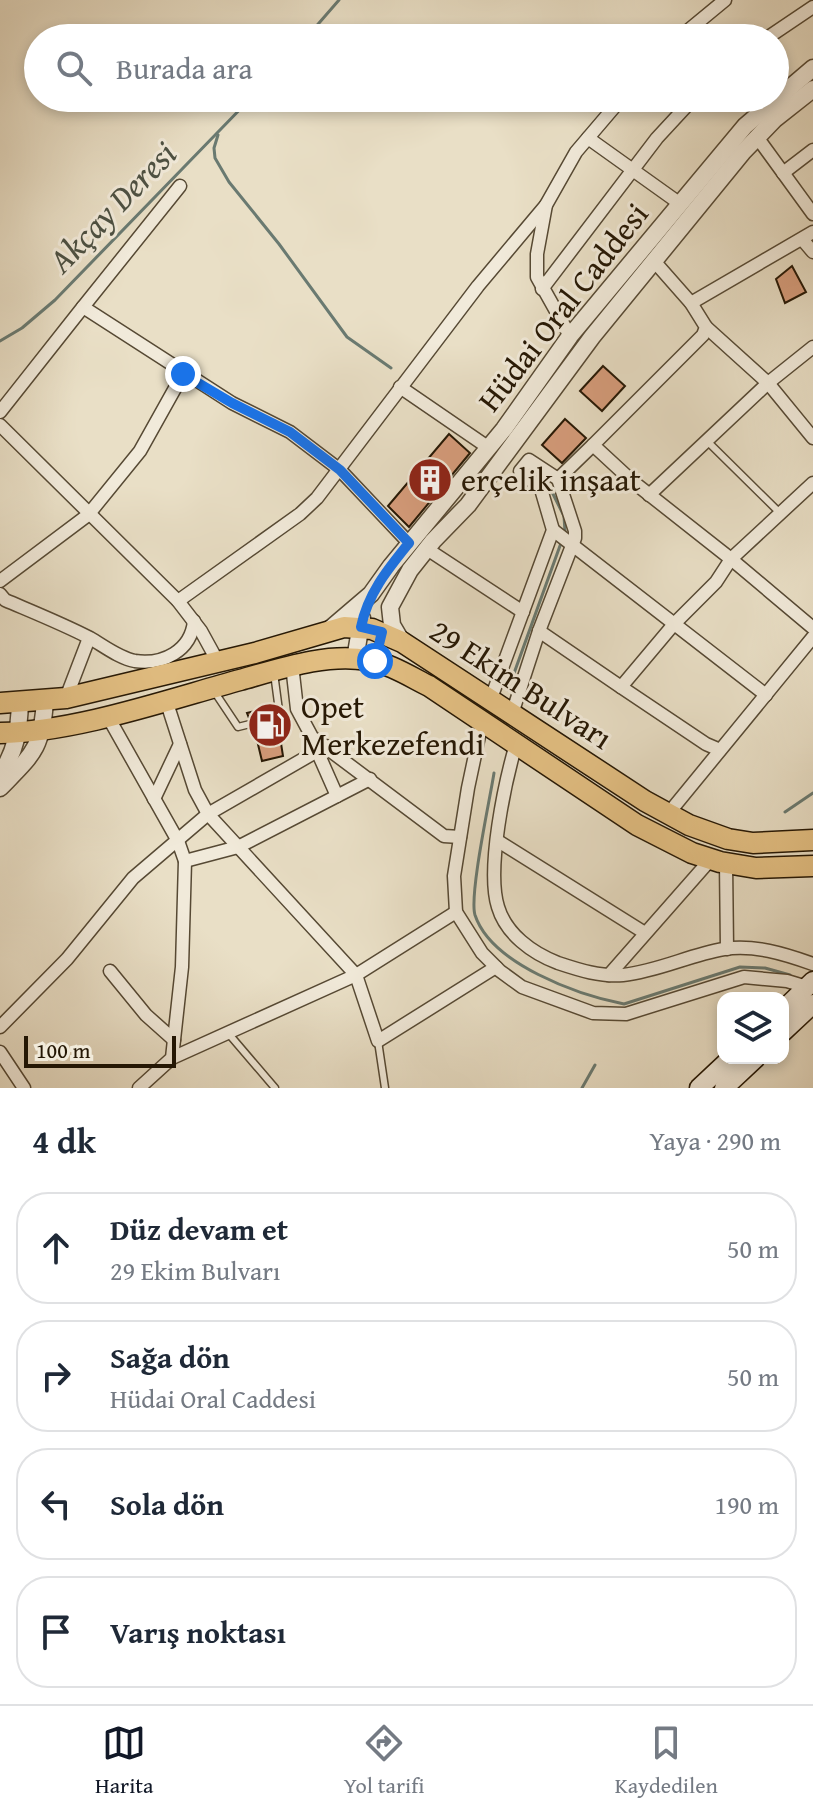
<!DOCTYPE html>
<html lang="tr">
<head>
<meta charset="utf-8">
<style>
  :root { --surface:#fff; --page:#f2f2f3; --text:#1f2937; --muted:#747a83; --line:#e0e1e3; --accent:#111827 }
  body { margin:0; font-family:"Gentium Book Plus",serif; background:var(--page); color:var(--text) }
  .controls { position:absolute; right:24px; bottom:24px; display:grid; overflow:hidden; border-radius:16px; box-shadow:0 4px 12px #0003 }
  .controls button { width:72px; height:72px; display:grid; place-items:center; padding:0; border:0; border-bottom:2px solid var(--line); background:var(--surface); color:var(--text); font:40px sans-serif }
  .scale { position:absolute; left:24px; bottom:20px; width:152px; box-sizing:border-box; padding-left:8px; border:4px solid #251704; border-top:0; font-size:22px; line-height:28px; white-space:nowrap; color:#251704; -webkit-text-stroke:6px #f1eada; paint-order:stroke }
  .stop { position:absolute; width:24px; height:24px; margin:-18px; border:6px solid #1a73e8; border-radius:50%; background:#fff }
  .stop.end { background:#1a73e8; border-color:#fff; box-shadow:0 2px 8px #0008 }
  .list { margin:0; padding:0; list-style:none }
  h2 { display:flex; justify-content:space-between; align-items:center; height:104px; margin:0; padding:0 32px; font-size:34px }
  h2 small { font-size:26px; font-weight:400; color:var(--muted) }
  .list li { display:grid; grid-template-columns:52px 1fr auto; gap:24px; align-items:center; box-sizing:border-box; height:112px; margin:0 16px 16px; padding:0 16px; border:2px solid var(--line); border-radius:32px }
  .list b { display:block; font-size:30px; white-space:nowrap }
  .list p { margin:0; font-size:26px; white-space:nowrap; color:var(--muted) }
  .list em { font-size:26px; font-style:normal; color:var(--muted) }
  .icon { flex:none; width:44px; height:44px; fill:none; stroke:currentColor; stroke-width:2; stroke-linecap:round; stroke-linejoin:round }
  .map { position:relative; flex:none; width:813px; height:1088px; overflow:hidden }
  .search { position:absolute; background:var(--surface); box-shadow:0 4px 12px #0003; left:24px; right:24px; top:24px; height:88px; display:flex; align-items:center; gap:20px; box-sizing:border-box; padding:0 28px; border-radius:44px; color:var(--muted); font-size:30px }
  .sheet { height:616px; background:var(--surface) }
  nav { display:flex; justify-content:space-around; align-items:center; box-sizing:border-box; height:112px; border-top:2px solid var(--line); background:var(--surface); font-size:22px; color:var(--muted) }
  nav a { display:grid; justify-items:center; gap:4px }
  nav .on { color:var(--accent) }
  .map>svg:first-child { display:block }
  .lines { fill:none; stroke-linecap:round; stroke-linejoin:round }
  .stream { stroke:#6a7a71; stroke-width:3 }
  .building { fill:#d79d7c; stroke:#251704; stroke-width:2 }
  .service-casing { stroke:#564934; stroke-width:9 }
  .minor-casing { stroke:#564934; stroke-width:15 }
  .tertiary-casing { stroke:#564934; stroke-width:19 }
  .secondary-casing { stroke:#251704; stroke-width:21 }
  .primary-casing { stroke:#251704; stroke-width:23 }
  .service { stroke:#f1eada; stroke-width:6 }
  .minor { stroke:#f1eada; stroke-width:12 }
  .tertiary { stroke:#f1eada; stroke-width:16 }
  .secondary { stroke:#f1eada; stroke-width:18 }
  .primary { stroke:#e4c083; stroke-width:20 }
  .route { stroke:#1a73e8; stroke-width:10 }
  .labels { text-anchor:middle; stroke-width:6; stroke-linejoin:round; paint-order:stroke }
  .street-label { font-size:32px; fill:#251704; stroke:#f1eada }
  .poi-label { font-size:32px; fill:#251704; stroke:#f1eada; text-anchor:start }
  .water-label { font-size:34px; font-style:italic; fill:#4d5143; stroke:#f1eada }
</style>
</head>
<body>
<div class="map">
<svg width="813" height="1088" viewBox="0 0 813 1088">
  <rect width="100%" height="100%" fill="#e9dfc6"/>
  <filter id="stains"><feTurbulence type="fractalNoise" baseFrequency=".0025" numOctaves="4"/><feColorMatrix values="0 0 0 0 .2 0 0 0 0 .09 0 0 0 0 .02 0 0 0 .5 -.17"/></filter>
  <radialGradient id="worn" r=".72"><stop offset=".6" stop-color="#630" stop-opacity="0"/><stop offset="1" stop-color="#630" stop-opacity=".3"/></radialGradient>
  <g class="lines">
    <g class="stream">
      <polyline points="306,38 339,0"/>
      <polyline points="218,135 214,148 215,158 229,182 279,244 347,337 391,368"/>
      <polyline points="0,341 22,328 55,300 251,98"/>
      <polyline points="548,484 564,516 565,532"/>
      <polyline points="508,690 561,543"/>
      <path d="M494,773C490,799 469,895 475,915C491,964 578,995 624,1004L740,967L765,968L790,975"/>
      <polyline points="785,812 813,793"/>
      <polyline points="582,1088 595,1065"/>
    </g>
  </g>
  <g class="building">
    <polygon points="792,266 806,292 785,303 776,279"/>
    <polygon points="603,366 625,386 602,411 580,391"/>
    <polygon points="565,419 586,438 562,463 542,445"/>
    <polygon points="449,434 470,453 409,527 388,506"/>
    <polygon points="272,707 271,719 278,724 283,756 262,761 256,736 253,737 251,730 255,726 256,722 249,718 247,713"/>
  </g>
  <g class="lines">
    <g class="service-casing">
      <g id="service">
        <polyline points="707,441 781,514"/>
        <polyline points="274,673 280,718 277,718"/>
        <polyline points="214,691 238,727 250,724"/>
        <polyline points="228,1033 275,1088"/>
        <polyline points="378,1041 385,1088"/>
      </g>
    </g>
    <g class="minor-casing">
      <g id="minor">
        <polyline points="679,38 725,0"/>
        <polyline points="767,38 813,7"/>
        <polyline points="757,137 813,214"/>
        <polyline points="588,138 679,203"/>
        <polyline points="783,173 813,150"/>
        <polyline points="802,239 813,252"/>
        <polyline points="542,289 657,138 694,98"/>
        <polyline points="691,303 813,232"/>
        <polyline points="83,307 180,186"/>
        <polyline points="706,327 768,383 813,438"/>
        <polyline points="570,336 537,277 537,254 546,205 576,152 622,98"/>
        <polyline points="400,387 489,448"/>
        <polyline points="0,412 83,307 232,403 290,432 340,470 409,543"/>
        <polyline points="0,425 178,601 201,631 218,662"/>
        <polyline points="813,483 731,559 813,628"/>
        <polyline points="649,495 768,383 813,347"/>
        <polyline points="553,530 766,695"/>
        <polyline points="427,549 523,612"/>
        <polyline points="0,581 88,515 140,451 183,374"/>
        <path d="M0,594L5,600C33,612 63,624 90,638C104,646 119,658 135,661C163,665 191,651 194,621"/>
        <polyline points="178,601 300,514 317,498 478,286 546,205"/>
        <polyline points="539,631 621,687 674,624 716,582 731,559 632,481 593,445 703,335 706,327 691,303 654,261"/>
        <polyline points="292,665 297,709 312,737 444,836 460,837"/>
        <polyline points="621,687 706,744 720,750"/>
        <polyline points="66,698 89,638"/>
        <polyline points="166,700 195,790 208,814 356,975 378,1041 496,967"/>
        <polyline points="490,701 553,530 541,489 520,471 529,460 558,479"/>
        <polyline points="512,714 539,631 575,538 575,531 558,479 593,445"/>
        <polyline points="107,715 178,841 185,861 182,967 172,1058 139,1088"/>
        <polyline points="482,722 468,788 454,876 456,912 482,953 500,971 522,987 593,1013 626,1014 744,977 787,981 807,987"/>
        <polyline points="314,744 337,796"/>
        <path d="M516,744C505,782 486,869 498,907C506,934 532,953 558,963C579,970 601,977 623,975C659,971 689,955 724,949C753,944 785,954 813,964"/>
        <polyline points="154,799 180,744"/>
        <polyline points="668,814 813,637"/>
        <polyline points="498,841 645,933"/>
        <polyline points="185,861 238,847 370,779"/>
        <polyline points="726,863 727,949"/>
        <polyline points="110,971 146,1015 174,1040"/>
        <polyline points="609,975 711,859"/>
        <polyline points="0,1027 67,959 133,878 208,814 326,746"/>
        <polyline points="0,1052 24,1088"/>
        <polyline points="172,1058 356,975 456,912"/>
      </g>
    </g>
    <g class="tertiary-casing">
      <g id="tertiary">
        <polyline points="330,629 371,594 391,566 504,429 570,336 745,126 813,68"/>
        <polyline points="402,642 392,625 390,607 410,570 433,541 468,505 592,337 743,152 775,119 813,89"/>
        <polyline points="355,659 362,618"/>
        <path d="M0,775C16,751 19,731 20,702"/>
        <path d="M0,788C33,754 42,749 45,700"/>
      </g>
    </g>
    <g class="secondary-casing">
      <g id="secondary">
        <polyline points="783,1010 813,981"/>
        <polyline points="783,1032 813,1004"/>
        <polyline points="699,1088 731,1058"/>
        <polyline points="724,1088 756,1058"/>
      </g>
    </g>
    <g class="primary-casing">
      <g id="primary">
        <polyline points="0,703 66,698 255,653 344,627 372,629 402,642 645,801 689,825 728,839 753,843 813,840"/>
        <path d="M0,733C75,732 167,700 240,680C280,669 325,653 367,660C389,663 409,676 429,686L637,825L692,853L720,862L756,868L813,866"/>
      </g>
    </g>
    <use href="#service" class="service"/>
    <use href="#minor" class="minor"/>
    <use href="#tertiary" class="tertiary"/>
    <use href="#secondary" class="secondary"/>
    <use href="#primary" class="primary"/>
  </g>
  <g class="lines">
    <path class="route" d="M183,374L232,403L290,432L340,470L409,543C388,569 368,593 361,627L382,632L375,661"/>
  </g>
  <defs>
    <g id="building-disc" transform="scale(2.3)"><circle r="9.5" fill="#8f2418" stroke="#f1eada"/><path d="M-4-6H4V6H1V3H-1V6H-4ZM-2.5-4.3h1.7v1.8h-1.7ZM.8-4.3h1.7v1.8H.8ZM-2.5-1h1.7V.8h-1.7ZM.8-1h1.7V.8H.8Z" fill="#fff"/></g>
    <g id="fuel-disc" transform="scale(2.3)"><circle r="9.5" fill="#8f2418" stroke="#f1eada"/><path d="M-5.5-6h7V0h2V4h1.3V-2.5L3-4.5l.8-.8L6-3V5H2.5V1h-1V6h-7ZM-4.2-4.7v3.2H.2V-4.7Z" fill="#fff"/></g>
  </defs>
  <g fill-rule="evenodd">
    <use href="#building-disc" x="430" y="480"/>
    <use href="#fuel-disc" x="270" y="725"/>
  </g>
  <g class="labels">
    <g class="street-label">
      <text transform="translate(563 307) rotate(-52)" y="11">Hüdai Oral Caddesi</text>
      <text transform="translate(521 684) rotate(33)" y="11">29 Ekim Bulvarı</text>
    </g>
    <g class="poi-label">
      <text x="461" y="491">erçelik inşaat</text>
      <text x="301" y="718">Opet<tspan x="301" dy="37">Merkezefendi</tspan></text>
    </g>
    <g class="water-label">
      <text transform="translate(112 207) rotate(-46)" y="12">Akçay Deresi</text>
    </g>
  </g>
  <rect width="100%" height="100%" filter="url(#stains)"/>
  <rect width="100%" height="100%" fill="url(#worn)"/>
</svg>
<div class="controls">
<button><svg class="icon" aria-label="layers" viewBox="0 0 24 24"><path d="M12 4l9 5-9 5-9-5zM3 14l9 5 9-5"/></svg></button>
</div>
<div class="scale">100 m</div>
<div class="stop" style="left:375px;top:661px"></div>
<div class="stop end" style="left:183px;top:374px"></div>
<div class="search"><svg class="icon" aria-label="search" viewBox="0 0 24 24"><circle cx="10" cy="10" r="6"/><path d="M15 15l6 6"/></svg>Burada ara</div>
</div>
<section class="sheet">
<h2>4 dk<small>Yaya · 290 m</small></h2>
<ul class="list">
<li><svg class="icon" aria-label="ahead" viewBox="0 0 24 24"><path d="M12 20V5M6 11l6-6 6 6"/></svg><div><b>Düz devam et</b><p>29 Ekim Bulvarı</p></div><em>50 m</em></li>
<li><svg class="icon" aria-label="right" viewBox="0 0 24 24"><path d="M7 20v-9h11M14 6l5 5-5 5"/></svg><div><b>Sağa dön</b><p>Hüdai Oral Caddesi</p></div><em>50 m</em></li>
<li><svg class="icon" aria-label="left" viewBox="0 0 24 24"><path d="M17 20v-9H6M10 6l-5 5 5 5"/></svg><div><b>Sola dön</b></div><em>190 m</em></li>
<li><svg class="icon" aria-label="arrive" viewBox="0 0 24 24"><path d="M6 21V4h12l-3 4 3 4H6"/></svg><div><b>Varış noktası</b></div></li>
</ul>
</section>
<nav>
<a class="on"><svg class="icon" aria-label="map" viewBox="0 0 24 24"><path d="M3 6l6-2 6 2 6-2v14l-6 2-6-2-6 2zM9 4v14M15 6v14"/></svg>Harita</a>
<a><svg class="icon" aria-label="directions" viewBox="0 0 24 24"><path d="M12 3l9 9-9 9-9-9zM9 14v-3h6M13 9l2 2-2 2"/></svg>Yol tarifi</a>
<a><svg class="icon" aria-label="saved" viewBox="0 0 24 24"><path d="M7 4h10v16l-5-4-5 4z"/></svg>Kaydedilen</a>
</nav>
</body>
</html>
